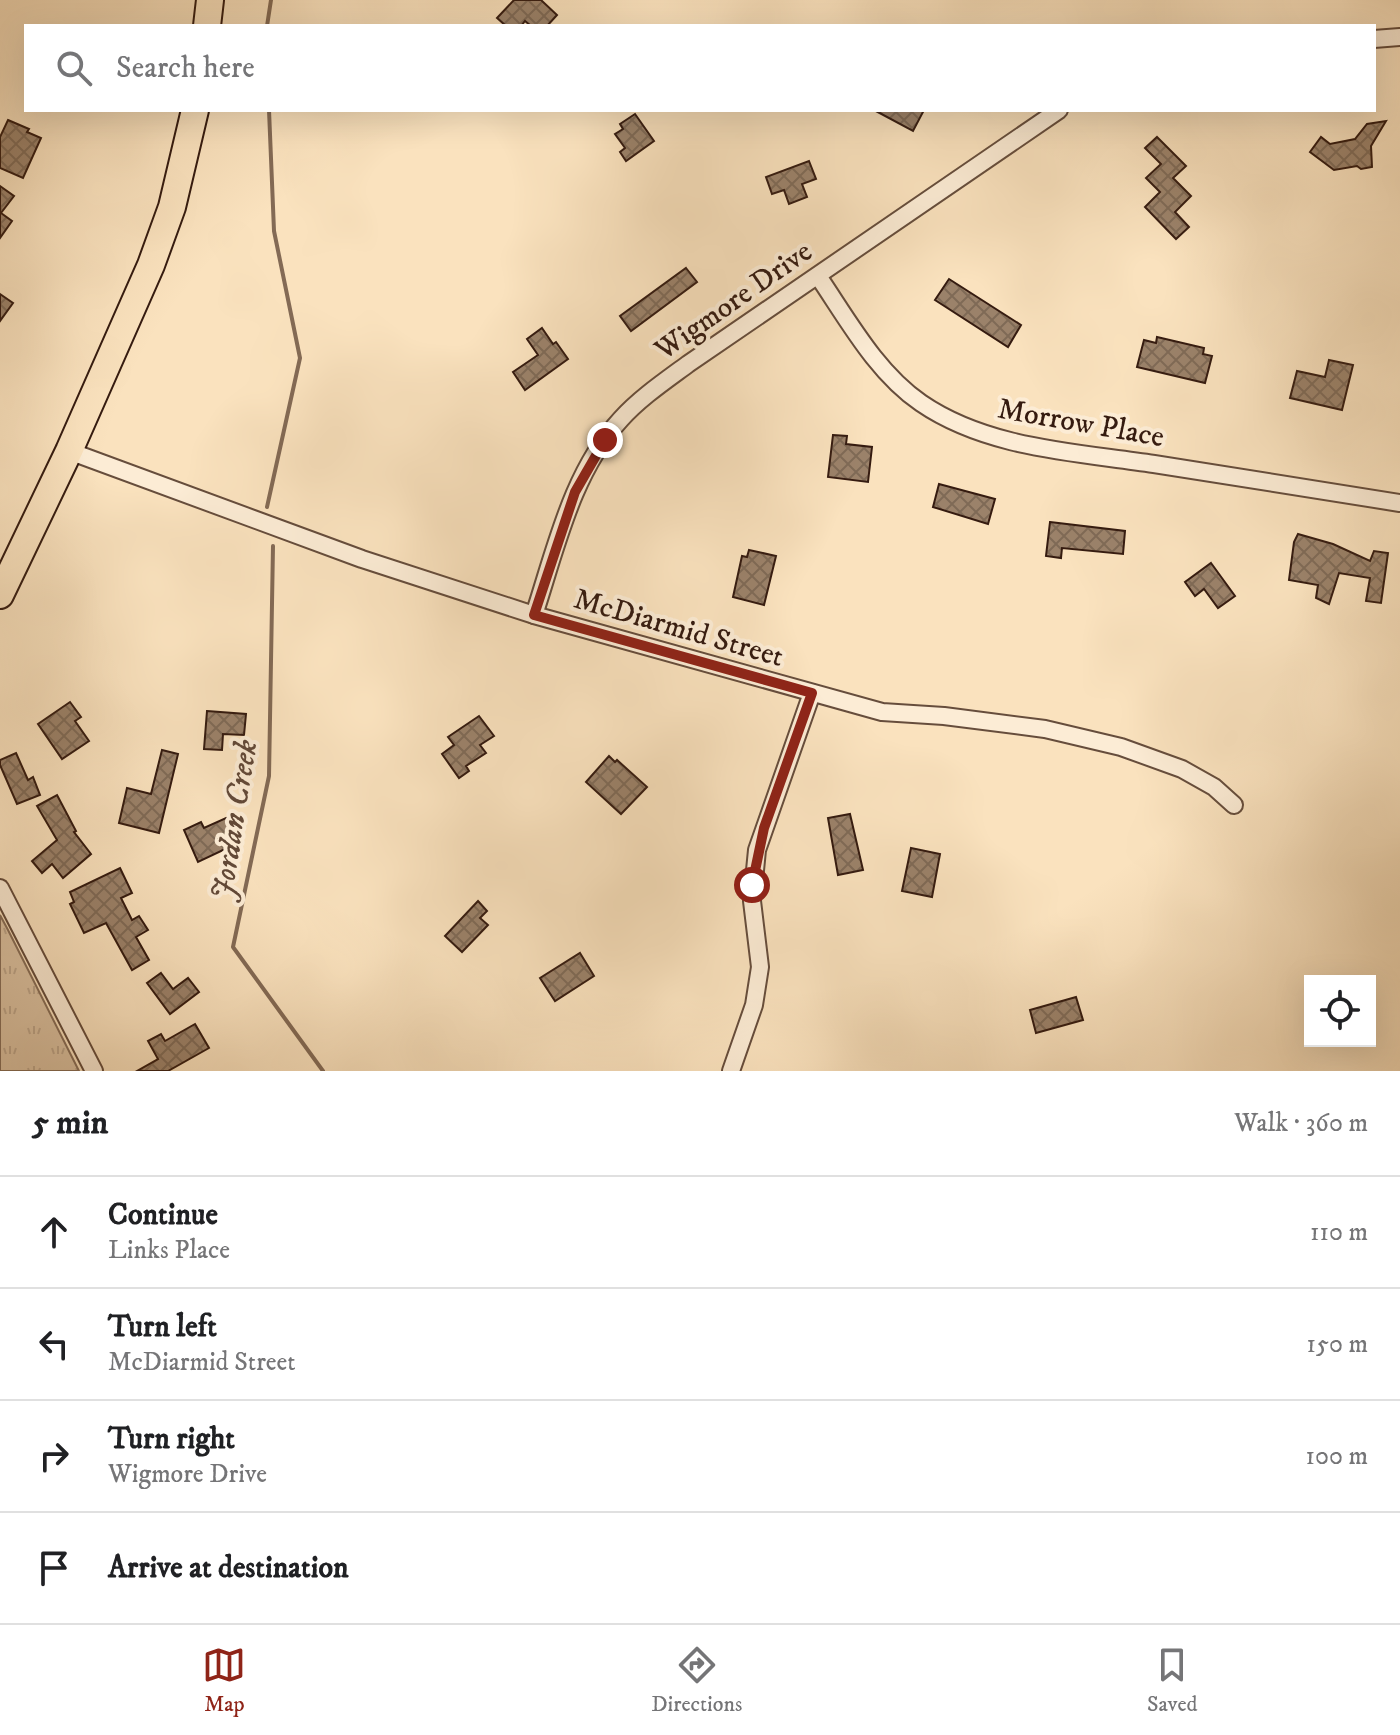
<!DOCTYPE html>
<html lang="en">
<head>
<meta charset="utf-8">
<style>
  :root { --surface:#fff; --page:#f6f6f6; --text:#202124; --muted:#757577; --line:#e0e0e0; --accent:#8f2418 }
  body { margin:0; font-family:"IM FELL DW Pica",serif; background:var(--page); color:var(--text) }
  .controls { position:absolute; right:24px; bottom:24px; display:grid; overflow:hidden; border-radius:0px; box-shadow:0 8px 32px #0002 }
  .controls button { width:72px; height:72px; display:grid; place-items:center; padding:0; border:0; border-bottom:2px solid var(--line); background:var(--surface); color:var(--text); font:40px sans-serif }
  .stop { position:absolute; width:24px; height:24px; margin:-18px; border:6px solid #8f2418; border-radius:50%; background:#fff }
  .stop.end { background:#8f2418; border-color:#fff; box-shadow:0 2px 8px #0008 }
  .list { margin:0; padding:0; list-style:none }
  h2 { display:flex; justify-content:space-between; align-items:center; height:104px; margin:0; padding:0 32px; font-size:34px }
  h2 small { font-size:26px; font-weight:400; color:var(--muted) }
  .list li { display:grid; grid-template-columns:52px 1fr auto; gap:24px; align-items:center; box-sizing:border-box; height:112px; padding:0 32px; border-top:2px solid var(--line) }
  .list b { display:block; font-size:30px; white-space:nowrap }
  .list p { margin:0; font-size:26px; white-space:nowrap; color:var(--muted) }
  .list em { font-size:26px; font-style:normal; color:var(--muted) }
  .icon { flex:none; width:44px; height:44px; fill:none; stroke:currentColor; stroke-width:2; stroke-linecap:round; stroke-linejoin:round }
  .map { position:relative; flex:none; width:1400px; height:1071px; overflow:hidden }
  .search { position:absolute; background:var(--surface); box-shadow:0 8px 32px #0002; left:24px; right:24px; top:24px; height:88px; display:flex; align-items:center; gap:20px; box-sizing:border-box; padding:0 28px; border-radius:0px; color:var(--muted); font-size:30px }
  .sheet { height:552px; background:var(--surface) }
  nav { display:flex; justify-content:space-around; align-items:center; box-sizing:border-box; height:112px; border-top:2px solid var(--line); background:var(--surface); font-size:22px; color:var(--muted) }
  nav a { display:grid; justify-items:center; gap:4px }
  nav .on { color:var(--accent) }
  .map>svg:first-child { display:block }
  .grass { fill:url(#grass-tufts); stroke:#876e58; stroke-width:2 }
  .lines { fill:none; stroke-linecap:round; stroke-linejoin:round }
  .stream { stroke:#836a55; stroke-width:4 }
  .building { fill:url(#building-cross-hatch); stroke:#351b10; stroke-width:2 }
  .minor-casing { stroke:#664d3c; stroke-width:20 }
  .trunk-casing { stroke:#351b10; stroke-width:30 }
  .minor { stroke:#fcecd5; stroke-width:16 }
  .trunk { stroke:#fae2be; stroke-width:26 }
  .route { stroke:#8f2418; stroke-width:10 }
  .labels { text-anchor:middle; stroke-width:8; stroke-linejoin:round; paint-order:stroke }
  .street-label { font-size:30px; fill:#351b10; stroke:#fcecd5 }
  .water-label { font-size:32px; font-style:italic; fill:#624938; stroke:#fcecd5 }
</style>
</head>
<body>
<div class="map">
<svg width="1400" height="1071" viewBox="0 0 1400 1071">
  <defs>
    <pattern id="grass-tufts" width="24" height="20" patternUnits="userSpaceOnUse" patternTransform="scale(2)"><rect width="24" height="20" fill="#d9c0a0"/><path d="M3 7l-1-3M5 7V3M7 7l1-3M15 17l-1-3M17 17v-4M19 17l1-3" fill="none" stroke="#bba489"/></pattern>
    <pattern id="building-cross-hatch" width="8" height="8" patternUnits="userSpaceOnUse" patternTransform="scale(2)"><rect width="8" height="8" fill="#9b826a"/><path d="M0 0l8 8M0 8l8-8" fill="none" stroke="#7f6a56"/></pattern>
  </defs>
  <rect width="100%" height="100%" fill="#fae2be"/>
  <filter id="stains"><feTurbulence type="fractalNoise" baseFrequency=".0025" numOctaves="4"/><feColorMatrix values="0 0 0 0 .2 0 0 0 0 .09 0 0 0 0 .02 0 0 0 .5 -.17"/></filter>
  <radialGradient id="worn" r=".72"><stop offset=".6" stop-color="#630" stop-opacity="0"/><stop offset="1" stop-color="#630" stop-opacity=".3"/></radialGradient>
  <polygon class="grass" points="0,915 8,930 79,1071 0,1071"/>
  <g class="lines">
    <g class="stream">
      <polyline points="267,26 271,0"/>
      <polyline points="267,507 300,358 274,231 269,110"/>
      <polyline points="273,546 269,776 233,947 323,1071"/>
    </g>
  </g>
  <g class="building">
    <polygon points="514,0 541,0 557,15 547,26 531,26 525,21 521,26 506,26 497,18"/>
    <polygon points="874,110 924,110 913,131"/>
    <polygon points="635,114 654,141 626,161 620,152 625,148 615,134 623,129 620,124"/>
    <polygon points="8,120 29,129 27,132 41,138 23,178 0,168 0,137"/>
    <polygon points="1386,121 1371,146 1372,167 1361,169 1357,166 1334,170 1310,152 1321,137 1330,144 1355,139 1367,124"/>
    <polygon points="1157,137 1186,166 1173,178 1191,196 1175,212 1189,227 1176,239 1145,207 1160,192 1146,178 1161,164 1145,148"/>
    <polygon points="809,161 816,179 802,184 807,197 789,204 784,190 772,194 766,177"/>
    <polygon points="0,186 14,196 1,213 12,221 0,238"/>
    <polygon points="686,268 697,282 631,331 620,316"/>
    <polygon points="949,279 1021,325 1008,347 935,300"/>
    <polygon points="0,294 13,303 0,321"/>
    <polygon points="542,328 553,344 556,342 568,359 525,390 513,372 538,355 527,339"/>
    <polygon points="1157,337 1204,348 1203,354 1212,356 1205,383 1137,367 1144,340 1156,343"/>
    <polygon points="1329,360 1353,365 1342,410 1290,398 1297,371 1325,377"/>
    <polygon points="833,435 847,436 846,444 872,447 868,482 828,477"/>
    <polygon points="939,484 995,499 988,524 933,507"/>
    <polygon points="1050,522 1125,531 1123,554 1062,548 1061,558 1046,556"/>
    <polygon points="1298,534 1333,544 1370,561 1374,551 1388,553 1381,603 1366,601 1370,578 1339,573 1329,604 1316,598 1318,585 1289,580 1294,542"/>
    <polygon points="749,550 776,556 764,605 733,597 742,556 747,557"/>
    <polygon points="1211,563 1235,596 1218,608 1204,589 1195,596 1185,582"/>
    <polygon points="70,702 81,717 75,721 89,741 62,759 38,724"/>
    <polygon points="207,711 246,714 244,735 223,734 222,750 204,749"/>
    <polygon points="479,716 494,736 480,745 486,753 466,766 469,771 459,778 442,754 454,745 448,737"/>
    <polygon points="162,750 178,754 159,833 119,823 127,788 151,794"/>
    <polygon points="16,753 28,780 33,777 40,795 17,804 0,765 0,760"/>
    <polygon points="609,756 615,762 617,760 647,787 621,814 586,782"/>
    <polygon points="57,795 76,831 74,832 91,854 63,878 52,864 42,873 32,861 57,840 37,806"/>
    <polygon points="850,814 863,870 838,875 828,818"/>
    <polygon points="226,818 238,843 198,862 184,830 201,822 204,828"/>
    <polygon points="911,848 940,854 932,897 902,891"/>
    <polygon points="120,868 132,893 121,898 132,920 139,916 148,930 136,937 149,960 132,970 106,923 84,933 70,904 74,902 70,892"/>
    <polygon points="478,901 487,911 480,918 488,925 462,952 445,936"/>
    <polygon points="580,953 594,976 555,1001 540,978"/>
    <polygon points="161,973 173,989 188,978 199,992 170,1014 147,983"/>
    <polygon points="1076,997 1083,1020 1036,1033 1030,1010"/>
    <polygon points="195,1024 209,1048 168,1071 137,1071 158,1059 148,1041 161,1034 165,1041"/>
  </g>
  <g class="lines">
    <g class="minor-casing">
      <g id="minor">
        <polyline points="1374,39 1400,37"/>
        <path d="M818,276C848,320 876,372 921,403C988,449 1076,452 1154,464C1236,477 1318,490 1400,503"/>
        <polyline points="69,451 362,559 534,615 882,712 944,716 1045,729 1121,747 1182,769 1214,787 1234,805"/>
        <path d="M534,615C556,548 572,472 621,419C640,398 665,381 688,364L1059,110"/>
        <polyline points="0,888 94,1071"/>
        <polyline points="731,1071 754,1005 760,967 752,901 757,850 812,693"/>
      </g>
    </g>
    <g class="trunk-casing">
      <g id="trunk">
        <polyline points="207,26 210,0"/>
        <polyline points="0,595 69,451 151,265 172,207 195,110"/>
      </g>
    </g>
    <use href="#minor" class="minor"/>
    <use href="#trunk" class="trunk"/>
  </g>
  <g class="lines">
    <polyline class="route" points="605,440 575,492 534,615 812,693 764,828 752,885"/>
  </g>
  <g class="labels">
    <g class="street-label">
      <text transform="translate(733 300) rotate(-35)" y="10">Wigmore Drive</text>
      <text transform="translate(1081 422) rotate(10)" y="10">Morrow Place</text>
      <text transform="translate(679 627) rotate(16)" y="10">McDiarmid Street</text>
    </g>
    <g class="water-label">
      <text transform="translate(233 820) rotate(-81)" y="11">Jordan Creek</text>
    </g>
  </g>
  <rect width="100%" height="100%" filter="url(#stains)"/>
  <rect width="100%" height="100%" fill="url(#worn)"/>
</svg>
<div class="controls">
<button><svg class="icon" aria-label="locate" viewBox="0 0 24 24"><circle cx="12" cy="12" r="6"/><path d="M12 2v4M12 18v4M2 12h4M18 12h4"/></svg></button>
</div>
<div class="stop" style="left:752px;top:885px"></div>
<div class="stop end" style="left:605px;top:440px"></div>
<div class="search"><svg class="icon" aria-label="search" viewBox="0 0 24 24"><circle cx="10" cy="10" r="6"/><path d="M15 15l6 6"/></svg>Search here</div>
</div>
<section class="sheet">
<h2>5 min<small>Walk · 360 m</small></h2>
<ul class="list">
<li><svg class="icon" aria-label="ahead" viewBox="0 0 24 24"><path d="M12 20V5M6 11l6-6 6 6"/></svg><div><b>Continue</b><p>Links Place</p></div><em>110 m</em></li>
<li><svg class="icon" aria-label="left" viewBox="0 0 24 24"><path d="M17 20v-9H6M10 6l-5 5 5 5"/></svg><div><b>Turn left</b><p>McDiarmid Street</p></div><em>150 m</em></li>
<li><svg class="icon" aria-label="right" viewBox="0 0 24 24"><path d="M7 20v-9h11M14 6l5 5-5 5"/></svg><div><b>Turn right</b><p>Wigmore Drive</p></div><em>100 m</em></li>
<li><svg class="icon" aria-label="arrive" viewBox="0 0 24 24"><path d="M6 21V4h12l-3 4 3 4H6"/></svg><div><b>Arrive at destination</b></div></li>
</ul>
</section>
<nav>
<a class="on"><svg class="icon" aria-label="map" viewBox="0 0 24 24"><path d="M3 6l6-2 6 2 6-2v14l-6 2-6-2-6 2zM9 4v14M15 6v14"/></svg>Map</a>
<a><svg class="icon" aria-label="directions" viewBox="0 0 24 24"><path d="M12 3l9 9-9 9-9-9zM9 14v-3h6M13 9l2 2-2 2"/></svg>Directions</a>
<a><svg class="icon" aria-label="saved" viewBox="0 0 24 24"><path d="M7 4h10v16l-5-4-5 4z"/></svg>Saved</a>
</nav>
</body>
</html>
